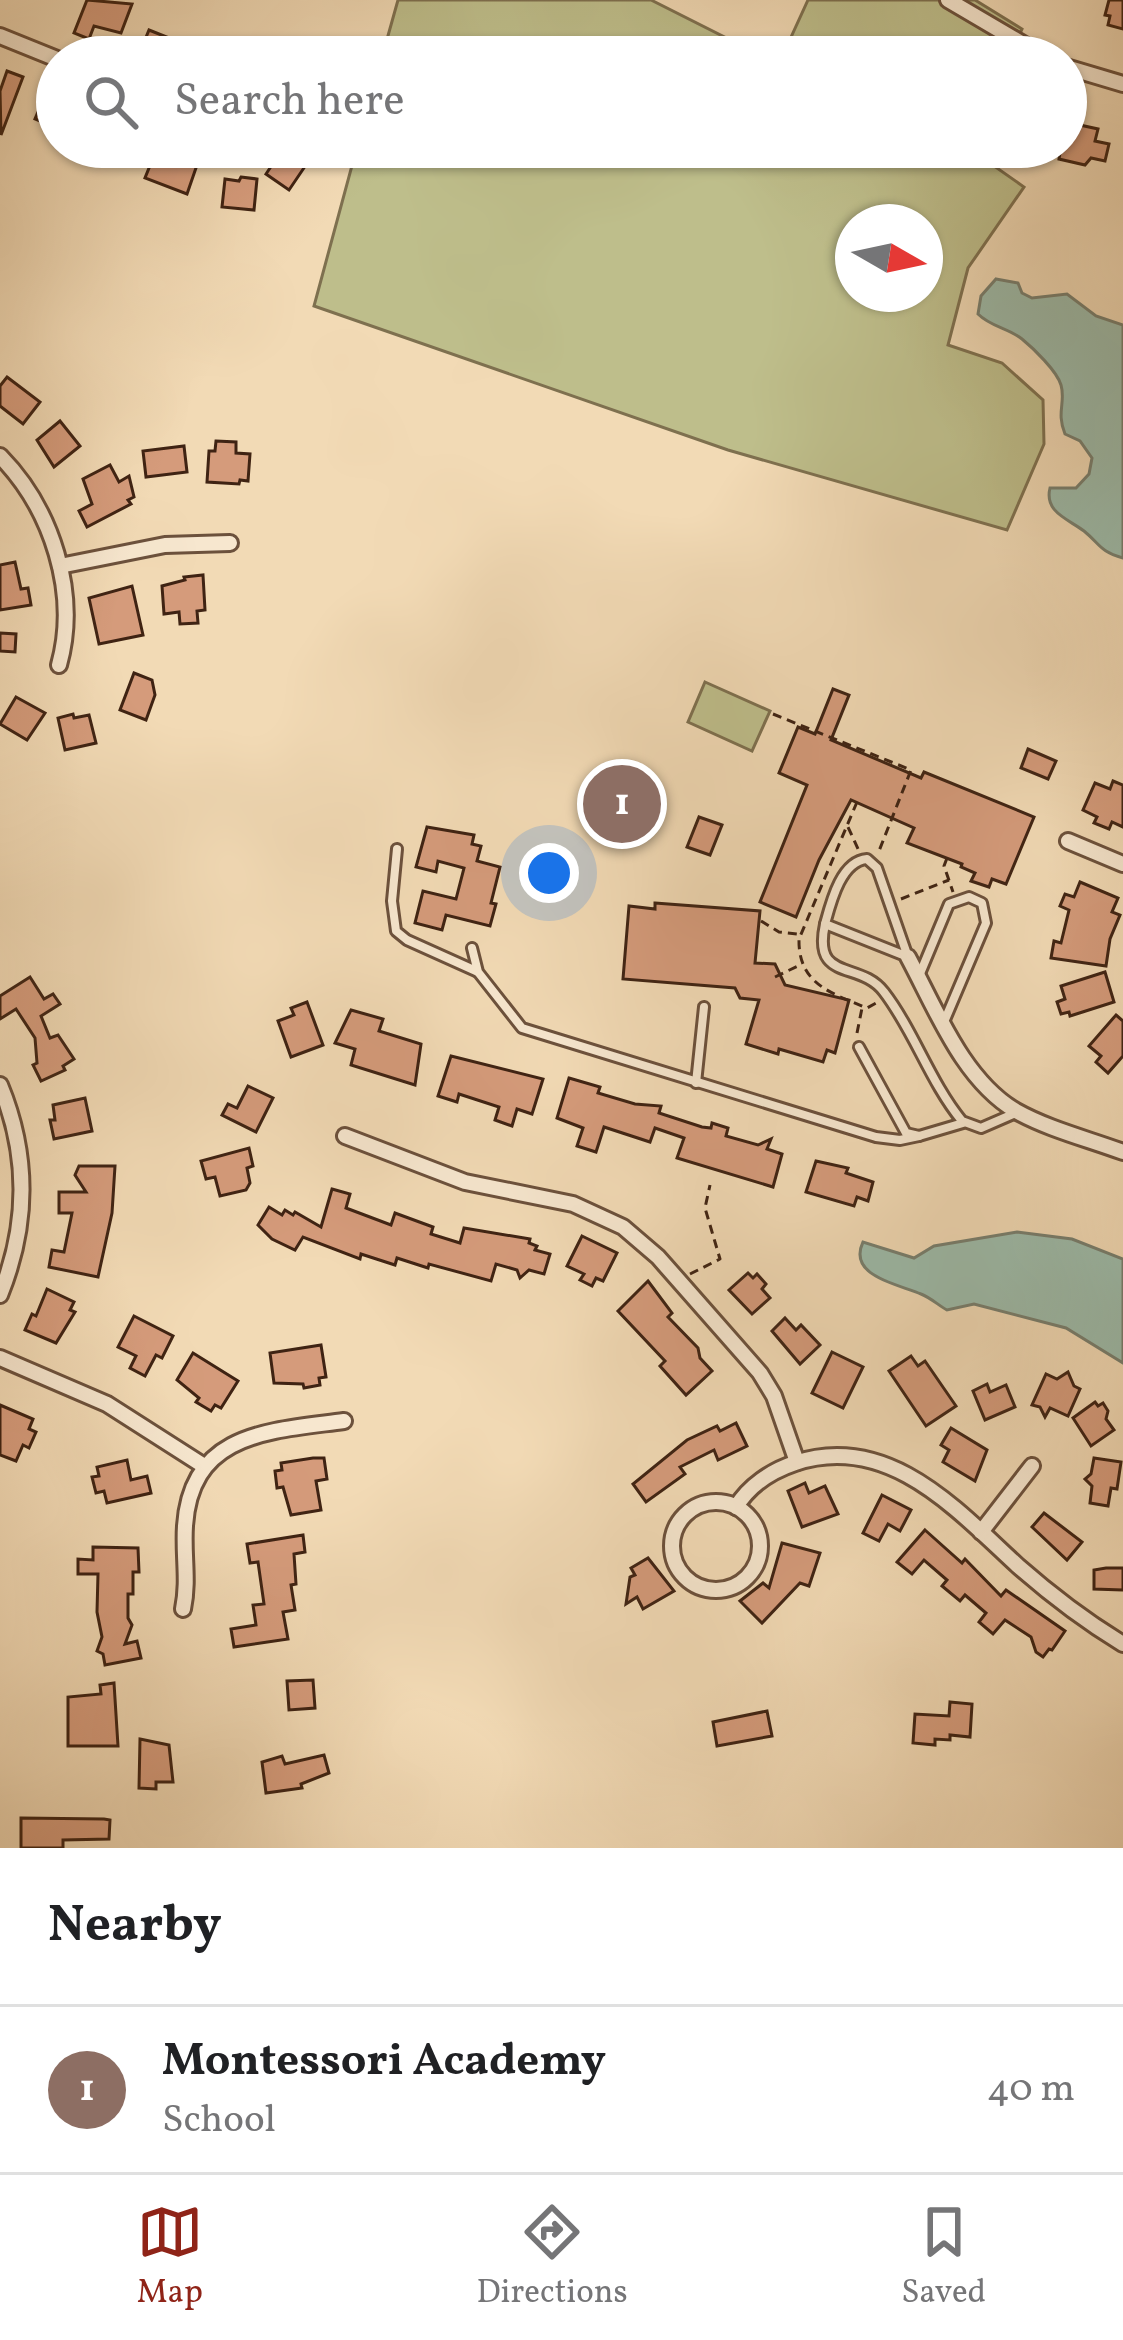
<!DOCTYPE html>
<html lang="en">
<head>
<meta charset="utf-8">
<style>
  :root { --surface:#fff; --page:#f2f2f2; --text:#202124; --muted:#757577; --line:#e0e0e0; --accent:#8f2418 }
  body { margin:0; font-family:Vollkorn,serif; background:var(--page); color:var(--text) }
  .compass { position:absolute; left:835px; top:204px; width:108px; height:108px; border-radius:50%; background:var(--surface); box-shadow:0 3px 9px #0004; rotate:99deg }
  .you { position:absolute; left:549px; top:873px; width:42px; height:42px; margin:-30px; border:9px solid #fff; border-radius:50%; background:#1a73e8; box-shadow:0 0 0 18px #1a73e833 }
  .badge { display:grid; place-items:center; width:78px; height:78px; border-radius:50%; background:var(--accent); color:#fff; font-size:39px; font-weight:700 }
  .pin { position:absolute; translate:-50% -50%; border:6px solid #fff; box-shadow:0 3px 12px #0006 }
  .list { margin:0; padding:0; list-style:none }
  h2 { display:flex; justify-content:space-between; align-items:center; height:156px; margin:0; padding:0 48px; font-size:51px }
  h2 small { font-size:39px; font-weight:400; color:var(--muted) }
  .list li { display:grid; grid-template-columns:78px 1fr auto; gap:36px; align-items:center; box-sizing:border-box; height:168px; padding:0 48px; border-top:3px solid var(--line) }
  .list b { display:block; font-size:45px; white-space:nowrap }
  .list p { margin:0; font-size:39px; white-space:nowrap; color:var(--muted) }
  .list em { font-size:39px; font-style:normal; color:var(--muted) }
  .icon { flex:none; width:66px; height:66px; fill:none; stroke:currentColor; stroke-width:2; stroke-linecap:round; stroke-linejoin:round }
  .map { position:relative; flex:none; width:1123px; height:1848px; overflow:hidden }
  .search { position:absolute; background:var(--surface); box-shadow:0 3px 9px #0004; left:36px; right:36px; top:36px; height:132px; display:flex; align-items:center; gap:30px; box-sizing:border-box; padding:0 42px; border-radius:66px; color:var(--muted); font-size:45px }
  .sheet { height:324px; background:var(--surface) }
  nav { display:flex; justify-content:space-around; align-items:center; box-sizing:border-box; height:168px; border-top:3px solid var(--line); background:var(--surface); font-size:33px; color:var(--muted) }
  nav a { display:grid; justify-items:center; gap:6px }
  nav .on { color:var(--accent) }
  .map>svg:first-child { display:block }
  .green { fill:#bebe8b; stroke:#7e704f; stroke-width:3; fill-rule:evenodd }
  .water { fill:#9cbbaa; stroke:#777e6e; stroke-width:3 }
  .building { fill:#d59b7b; stroke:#3f2313; stroke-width:3 }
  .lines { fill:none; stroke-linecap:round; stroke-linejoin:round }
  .service-casing { stroke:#6c513c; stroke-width:14 }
  .minor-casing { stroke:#6c513c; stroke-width:20 }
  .path { stroke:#3f2313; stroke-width:3; stroke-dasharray:9 6; stroke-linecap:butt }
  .service { stroke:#f7e7cf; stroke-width:8 }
  .minor { stroke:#f7e7cf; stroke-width:14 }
</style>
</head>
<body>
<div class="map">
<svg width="1123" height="1848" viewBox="0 0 1123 1848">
  <rect width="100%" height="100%" fill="#f2dab5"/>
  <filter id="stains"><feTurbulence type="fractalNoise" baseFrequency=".00167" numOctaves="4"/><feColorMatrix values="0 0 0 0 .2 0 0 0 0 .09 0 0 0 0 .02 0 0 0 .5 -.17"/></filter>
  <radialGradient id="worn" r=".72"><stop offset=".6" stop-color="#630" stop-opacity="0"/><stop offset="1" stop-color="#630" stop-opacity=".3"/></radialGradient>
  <g class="green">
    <polygon points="398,0 651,0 764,57 382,57"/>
    <polygon points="808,0 975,0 1022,29 1009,57 782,57"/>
    <path d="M357,147H967L1024,187L968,268L948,345L1002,363L1043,400L1044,444L1007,530L728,450L314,306ZM925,222V294H853V222Z"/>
    <polygon points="705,682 770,711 752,751 688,722"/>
  </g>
  <g class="water">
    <path d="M996,279L1018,283L1022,293L1032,298L1067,294L1096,316L1123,325V558C1099,551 1101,545 1084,531C1068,519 1044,512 1050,488H1076L1089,474L1092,458L1080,441L1065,434C1056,412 1066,402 1061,385C1057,371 1033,348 1022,339C1008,328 991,327 978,314L981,296Z"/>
    <path d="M1017,1232L1072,1239L1123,1259V1363L1066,1328L974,1304L947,1310C938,1305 931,1298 921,1294C898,1284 847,1276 863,1242L914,1258L934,1246Z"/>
  </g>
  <g class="building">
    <polygon points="87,0 132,4 121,33 94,26 89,39 74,33"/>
    <polygon points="1109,0 1123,0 1123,29 1108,25 1110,16 1105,15"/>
    <polygon points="149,30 204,52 206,42 246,53 245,57 138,57"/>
    <polygon points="7,71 23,77 1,135 0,91"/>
    <polygon points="47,91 57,95 57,128 35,119"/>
    <polygon points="1066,122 1098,129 1095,141 1109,144 1105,161 1091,158 1085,165 1059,159 1061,147 1066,147"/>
    <polygon points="113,147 176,147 174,152 197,165 187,194 145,178 151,163"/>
    <polygon points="284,147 298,147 312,156 289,190 266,174"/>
    <polygon points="241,177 257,179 254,210 222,207 225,179 239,181"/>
    <polygon points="7,377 40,402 23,424 0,406 0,386"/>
    <polygon points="60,421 80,446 54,467 37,440"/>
    <polygon points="216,441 236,442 236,453 250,454 248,481 240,480 239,484 207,482 209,451 215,451"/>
    <polygon points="184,446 187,472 146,477 143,451"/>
    <polygon points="110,465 119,482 129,476 134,497 128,500 131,504 87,527 79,511 92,504 83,479"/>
    <polygon points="15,562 21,589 28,588 31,605 0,610 0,565"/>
    <polygon points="203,575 205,610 197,611 198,623 180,624 179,612 164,614 162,586 185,580 184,577"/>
    <polygon points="132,586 143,635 99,644 89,598"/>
    <polygon points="0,633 16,634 15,652 0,651"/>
    <polygon points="134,673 152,680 155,695 146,720 120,710"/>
    <polygon points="833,689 849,695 831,740 921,778 924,772 1034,817 1006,884 992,879 989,887 971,881 975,873 961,867 962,864 907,843 914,828 851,800 819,860 796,917 760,902 807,785 779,773 798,727 815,734"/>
    <polygon points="16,697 45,713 27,740 0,724"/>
    <polygon points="73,714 74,718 89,715 96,743 65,750 58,718"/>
    <polygon points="1028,749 1056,761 1048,779 1021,768"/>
    <polygon points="1113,781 1123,785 1123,827 1112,822 1109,829 1094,823 1097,817 1083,810 1095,783 1110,789"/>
    <polygon points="699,817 722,825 710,855 687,847"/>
    <polygon points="427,827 474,835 472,844 481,846 477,861 500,867 491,903 496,904 490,926 446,915 442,930 415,923 423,891 456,899 464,868 438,861 436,872 416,867"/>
    <polygon points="1080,882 1118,898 1112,912 1120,915 1110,939 1106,966 1051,958 1054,941 1061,943 1069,910 1060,906 1065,894 1074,897"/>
    <polygon points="655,903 760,911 755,963 775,964 785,985 849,1000 835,1053 827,1050 823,1062 779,1049 778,1054 746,1044 759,1000 740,998 735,988 623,979 629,906 655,909"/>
    <polygon points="1105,972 1114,1002 1070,1016 1069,1012 1061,1014 1057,1002 1065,999 1061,986"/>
    <polygon points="30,977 44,999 53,994 60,1004 41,1016 50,1038 58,1035 74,1059 63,1066 65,1070 41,1081 33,1065 37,1063 35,1038 16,1009 0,1019 0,996"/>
    <polygon points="307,1002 323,1045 291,1057 278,1021 294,1015 291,1008"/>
    <polygon points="351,1010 383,1019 379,1031 421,1044 415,1085 351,1065 355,1049 335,1043"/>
    <polygon points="1116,1015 1123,1021 1123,1056 1108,1073 1096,1062 1101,1056 1089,1046"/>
    <polygon points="451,1056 543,1079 532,1114 517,1109 512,1126 495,1120 499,1107 459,1094 457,1102 438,1096"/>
    <polygon points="569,1078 600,1087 598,1093 635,1104 661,1106 659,1113 702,1127 711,1128 712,1123 728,1128 726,1136 758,1145 771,1139 767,1149 782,1154 773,1187 677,1158 684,1138 655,1128 650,1142 604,1127 596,1152 577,1146 583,1128 557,1118"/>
    <polygon points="248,1086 273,1098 256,1132 222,1115 228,1104 237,1108"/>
    <polygon points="85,1098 92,1131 54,1139 50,1120 55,1120 53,1105"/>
    <polygon points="249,1148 253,1166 247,1168 250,1183 246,1190 220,1196 215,1177 206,1179 201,1161"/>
    <polygon points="816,1161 848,1168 846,1173 873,1182 868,1201 857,1197 854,1206 806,1192"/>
    <polygon points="79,1166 115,1166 112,1213 98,1277 49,1267 52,1250 64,1252 72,1213 59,1213 59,1192 86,1192 75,1175"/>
    <polygon points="332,1189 350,1194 346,1208 391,1225 395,1213 433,1227 431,1234 460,1243 464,1228 530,1239 529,1243 537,1246 535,1250 550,1254 544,1274 529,1270 520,1278 517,1270 496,1264 491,1281 429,1264 428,1268 397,1258 395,1265 361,1254 360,1259 303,1237 295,1250 272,1239 258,1225 269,1207 282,1215 285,1210 293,1215 295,1212 321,1227"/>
    <polygon points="582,1236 617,1253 603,1281 596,1278 592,1286 580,1280 584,1274 567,1266"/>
    <polygon points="748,1273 753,1278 757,1274 766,1284 762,1289 770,1298 752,1314 729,1290"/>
    <polygon points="648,1281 672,1313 668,1317 698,1348 700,1358 712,1371 686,1395 660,1366 665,1361 618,1311"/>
    <polygon points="47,1289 74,1302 70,1310 75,1312 56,1343 25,1330 32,1314 36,1316"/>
    <polygon points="134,1316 173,1336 162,1358 156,1355 145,1376 130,1368 136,1356 118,1347"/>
    <polygon points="785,1318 796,1330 801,1325 820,1345 800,1364 772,1331"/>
    <polygon points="321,1345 326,1377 319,1378 320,1385 304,1388 303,1384 274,1383 270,1353"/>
    <polygon points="832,1352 863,1367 843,1408 812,1393"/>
    <polygon points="193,1353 238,1381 221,1408 215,1405 211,1411 196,1402 199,1398 177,1380"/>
    <polygon points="911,1356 918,1366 925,1361 956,1406 926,1426 889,1371"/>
    <polygon points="1068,1372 1074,1386 1080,1389 1068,1416 1050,1408 1045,1417 1040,1407 1032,1405 1046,1374 1057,1379"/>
    <polygon points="987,1384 990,1392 1006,1385 1015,1407 985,1420 973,1391"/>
    <polygon points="1095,1402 1098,1406 1103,1403 1108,1411 1106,1419 1114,1430 1091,1446 1073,1418"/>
    <polygon points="0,1405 33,1419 29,1429 36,1432 29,1448 23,1445 16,1461 0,1455"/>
    <polygon points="736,1423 747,1446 718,1460 714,1450 680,1467 685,1474 646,1502 633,1484 687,1440 717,1426 720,1431"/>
    <polygon points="951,1428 987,1450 975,1481 943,1462 949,1450 941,1445"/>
    <polygon points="313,1458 324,1458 327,1479 316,1481 321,1510 291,1515 283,1487 277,1488 275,1471 282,1470 281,1463"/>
    <polygon points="1094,1458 1121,1462 1117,1489 1111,1488 1108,1506 1090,1503 1092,1486 1085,1479 1091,1474"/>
    <polygon points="127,1460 131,1480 147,1476 151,1493 107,1503 104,1491 96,1493 92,1477 99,1476 97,1467"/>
    <polygon points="805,1483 809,1493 825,1486 838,1514 802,1527 788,1491"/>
    <polygon points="882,1495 911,1510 900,1531 888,1524 879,1541 863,1533"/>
    <polygon points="1044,1513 1082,1542 1067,1560 1032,1527"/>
    <polygon points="925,1530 962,1563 965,1559 1001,1596 1006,1590 1065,1631 1052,1650 1049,1649 1043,1657 1036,1652 1031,1637 1005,1620 993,1634 979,1622 986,1613 965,1595 960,1601 942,1586 947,1580 924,1560 912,1574 897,1562"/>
    <polygon points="303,1535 305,1552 294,1554 296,1584 291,1585 295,1610 283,1612 288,1639 234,1647 231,1629 256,1625 253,1605 264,1604 258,1562 250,1563 247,1544"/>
    <polygon points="782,1543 820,1553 809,1586 800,1583 762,1623 740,1601 763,1583 769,1588"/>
    <polygon points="93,1547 138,1548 139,1572 133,1572 133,1594 128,1594 128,1618 132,1625 125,1644 137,1641 141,1658 105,1665 103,1654 97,1651 102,1637 97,1612 98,1574 78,1574 78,1559 93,1560"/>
    <polygon points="648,1558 674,1591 643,1609 637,1597 626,1604 630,1577 635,1575 631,1568"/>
    <polygon points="1106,1568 1123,1568 1123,1590 1094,1589 1094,1570"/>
    <polygon points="313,1680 315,1708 289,1710 287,1681"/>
    <polygon points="114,1683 118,1746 68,1746 68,1697 101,1694 100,1685"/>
    <polygon points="950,1702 972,1704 970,1737 950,1735 950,1740 935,1739 935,1745 913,1743 915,1714 949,1716"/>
    <polygon points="767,1711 772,1736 717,1746 713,1722"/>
    <polygon points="140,1739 169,1745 173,1782 156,1782 156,1789 139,1788"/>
    <polygon points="324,1755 329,1773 301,1784 302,1788 266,1793 262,1762 282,1756 285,1764"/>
    <polygon points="21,1818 104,1819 110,1820 109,1839 63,1840 63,1848 21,1848"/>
  </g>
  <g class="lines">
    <g class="service-casing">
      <g id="service">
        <polyline points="397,849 392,901 396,931 407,940 476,971"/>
        <path d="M867,859L877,868L908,957L825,924C831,902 841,861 867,859Z"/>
        <path d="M825,924C812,983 860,960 884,992C914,1031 930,1082 962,1121L981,1128L1018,1112"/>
        <polyline points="472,948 478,972 522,1028 876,1137 900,1140 919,1136"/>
        <polyline points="919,976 949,904 969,897 982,903 986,923 944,1022"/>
        <polyline points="859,1047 906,1133 919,1136 963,1123"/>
        <polyline points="696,1083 704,1007"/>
      </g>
    </g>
    <g class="minor-casing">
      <g id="minor">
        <polyline points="948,0 1045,57"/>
        <polyline points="0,36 57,59"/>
        <polyline points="1066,67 1123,84"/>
        <path d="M0,456C52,509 79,593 59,665"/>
        <polyline points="60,566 165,545 230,543"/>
        <polyline points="1068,841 1123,864"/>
        <path d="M908,957C936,1009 963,1080 1016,1111C1048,1129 1088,1139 1123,1152"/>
        <path d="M0,1085C29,1155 28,1226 0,1295"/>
        <polyline points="345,1136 465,1182 573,1204 623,1227 658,1257 760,1373 774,1396 797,1462"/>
        <polyline points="0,1358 107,1404 204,1466"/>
        <circle cx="716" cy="1546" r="44"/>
        <path d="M736,1507C749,1486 771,1471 795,1463C888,1432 956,1509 1018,1566C1051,1595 1085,1621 1123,1644"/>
        <polyline points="981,1532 1032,1466"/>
        <path d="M183,1609C189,1580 183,1556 185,1526C191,1432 270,1431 344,1421"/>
      </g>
    </g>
    <g class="path">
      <polyline points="773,714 911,770 879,851"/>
      <path d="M857,802L799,939C798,984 831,993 867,1008L878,1002"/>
      <polyline points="848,827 859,851"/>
      <polyline points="947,858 944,866 953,892"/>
      <polyline points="901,899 949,880"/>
      <polyline points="761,921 779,932 797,934"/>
      <polyline points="775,977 800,965"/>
      <polyline points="857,1033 862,1008"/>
      <polyline points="690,1274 720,1259 705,1208 710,1185"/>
    </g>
    <use href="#service" class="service"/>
    <use href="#minor" class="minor"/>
  </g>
  <rect width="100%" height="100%" filter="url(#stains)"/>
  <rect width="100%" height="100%" fill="url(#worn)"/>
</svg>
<svg class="compass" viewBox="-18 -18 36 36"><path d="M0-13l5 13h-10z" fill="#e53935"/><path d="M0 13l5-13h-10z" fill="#757577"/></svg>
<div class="you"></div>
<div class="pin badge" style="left:622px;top:804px;background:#8d6e63">1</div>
<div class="search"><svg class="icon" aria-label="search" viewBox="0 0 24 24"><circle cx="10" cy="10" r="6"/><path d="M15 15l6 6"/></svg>Search here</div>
</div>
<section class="sheet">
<h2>Nearby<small></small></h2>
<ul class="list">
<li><span class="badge" style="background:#8d6e63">1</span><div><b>Montessori Academy</b><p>School</p></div><em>40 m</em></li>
</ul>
</section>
<nav>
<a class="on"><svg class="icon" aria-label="map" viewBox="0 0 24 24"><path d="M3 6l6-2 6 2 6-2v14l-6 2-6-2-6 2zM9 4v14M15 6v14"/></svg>Map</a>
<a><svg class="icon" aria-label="directions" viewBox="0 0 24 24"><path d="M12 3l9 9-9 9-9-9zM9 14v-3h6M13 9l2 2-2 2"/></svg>Directions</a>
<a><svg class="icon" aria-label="saved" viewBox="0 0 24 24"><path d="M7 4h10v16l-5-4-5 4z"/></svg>Saved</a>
</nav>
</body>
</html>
